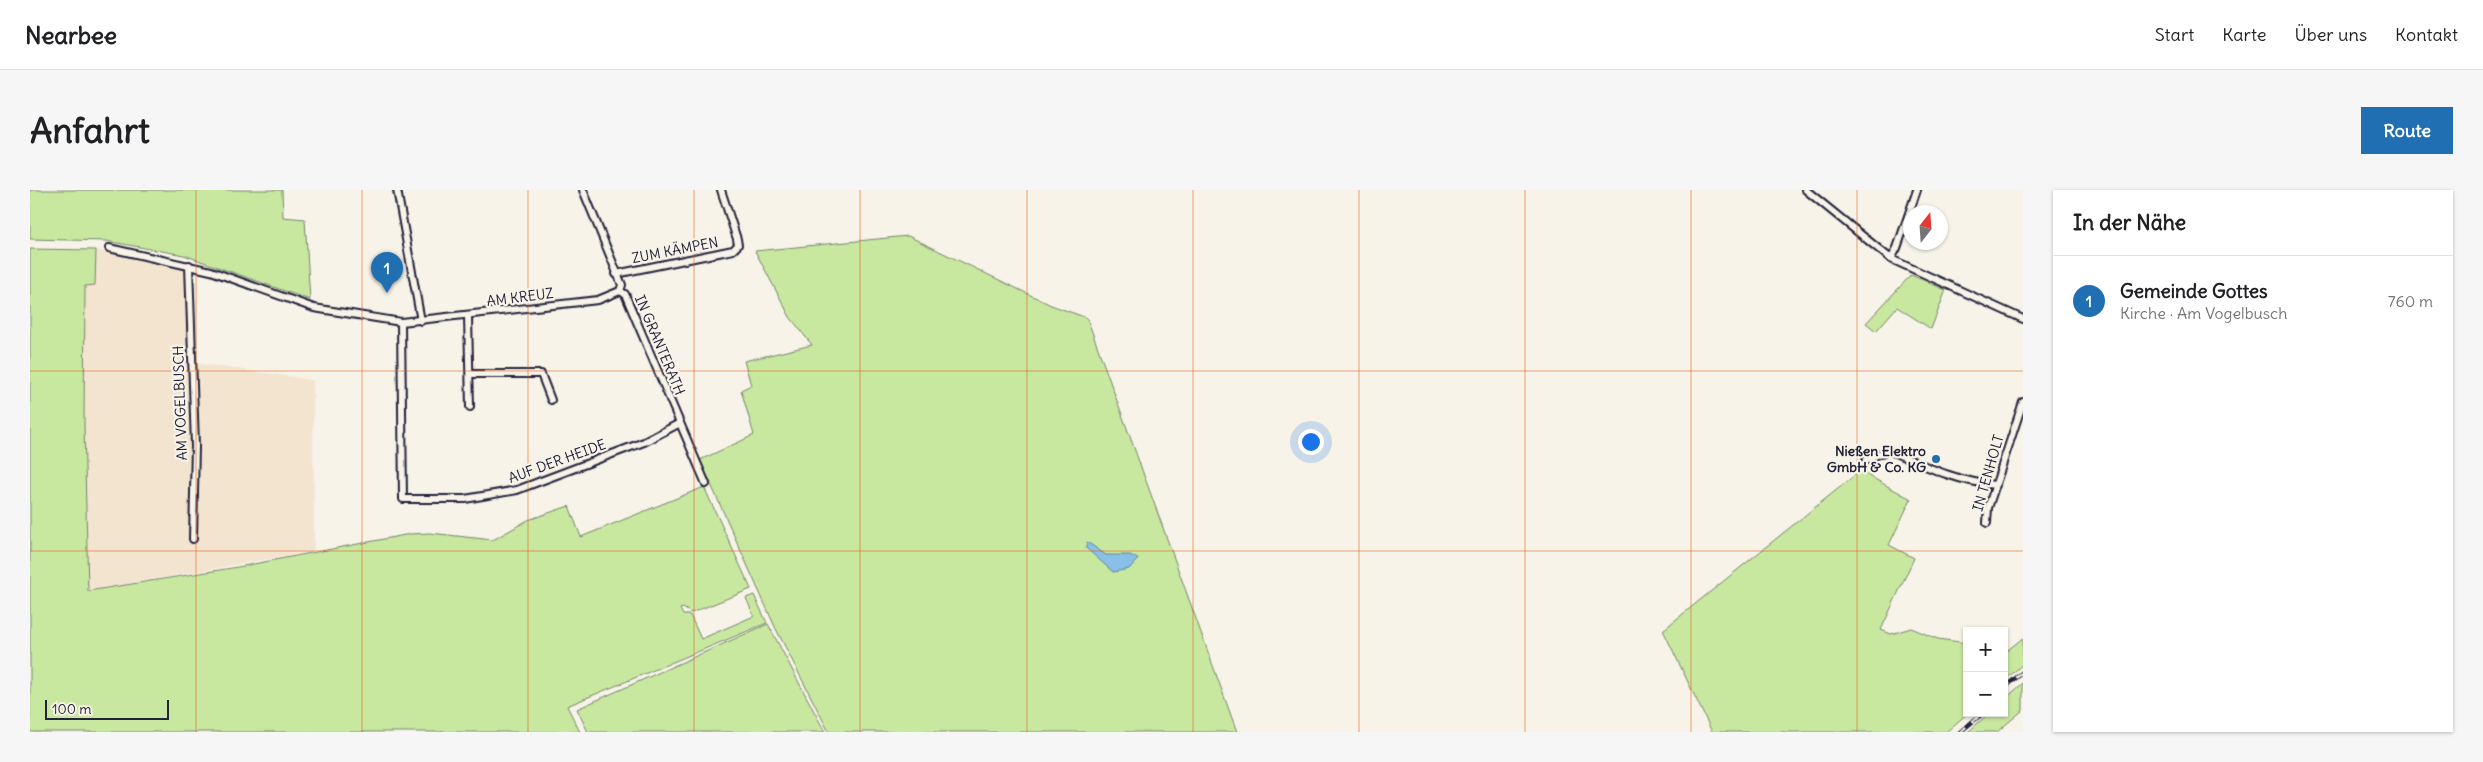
<!DOCTYPE html>
<html lang="de">
<head>
<meta charset="utf-8">
<style>
  :root { --surface:#fff; --page:#f6f6f6; --text:#202124; --muted:#757577; --line:#e0e0e0; --accent:#1f6fb2 }
  body { margin:0; font-family:Delius,sans-serif; background:var(--page); color:var(--text) }
  .controls { position:absolute; right:15px; bottom:15px; display:grid; overflow:hidden; border-radius:0px; box-shadow:0 1px 4px #0004 }
  .controls button { width:45px; height:45px; display:grid; place-items:center; padding:0; border:0; border-bottom:1px solid var(--line); background:var(--surface); color:var(--text); font:25px sans-serif }
  .compass { position:absolute; left:1873px; top:15px; width:45px; height:45px; border-radius:50%; background:var(--surface); box-shadow:0 1px 4px #0004; rotate:17deg }
  .scale { position:absolute; left:15px; bottom:12px; width:124px; box-sizing:border-box; padding-left:5px; border:2px solid #22223b; border-top:0; font-size:14px; line-height:18px; white-space:nowrap; color:#22223b; -webkit-text-stroke:4px #f7f3e8; paint-order:stroke }
  .you { position:absolute; left:1280px; top:251px; width:18px; height:18px; margin:-12px; border:4px solid #fff; border-radius:50%; background:#1a73e8; box-shadow:0 0 0 8px #1a73e833 }
  .badge { display:grid; place-items:center; width:32px; height:32px; border-radius:50%; background:var(--accent); color:#fff; font-size:16px; font-weight:700 }
  .pin { position:absolute; translate:-50% -41px; filter:drop-shadow(0 1px 2px #0008) }
  .pin::after { content:''; position:absolute; top:26px; width:18px; height:15px; background:inherit; clip-path:polygon(0 0,100% 0,50% 100%) }
  .list { margin:0; padding:0; list-style:none }
  h2 { display:flex; justify-content:space-between; align-items:center; height:65px; margin:0; padding:0 20px; font-size:21px }
  h2 small { font-size:16px; font-weight:400; color:var(--muted) }
  .list li { display:grid; grid-template-columns:32px 1fr auto; gap:15px; align-items:center; box-sizing:border-box; height:90px; padding:0 20px; border-top:1px solid var(--line) }
  .list b { display:block; font-size:19px; white-space:nowrap }
  .list p { margin:0; font-size:16px; white-space:nowrap; color:var(--muted) }
  .list em { font-size:16px; font-style:normal; color:var(--muted) }
  .map { position:relative; flex:none; width:1993px; height:542px; overflow:hidden; border-radius:0px }
  header { display:flex; align-items:center; gap:30px; box-sizing:border-box; height:70px; padding:0 25px; background:var(--surface); border-bottom:1px solid var(--line) }
  header strong { font-size:24px }
  nav { display:flex; gap:28px; margin-inline-start:auto; font-size:18px }
  .intro { display:flex; align-items:center; justify-content:space-between; box-sizing:border-box; height:120px; padding:0 30px }
  h1 { margin:0; font-size:35px }
  .button { padding:12px 22px; border-radius:0px; background:var(--accent); color:#fff; font-size:18px; font-weight:700 }
  main { display:flex; gap:30px; padding:0 30px }
  aside { flex:1; background:var(--surface); border-radius:0px; box-shadow:0 1px 4px #0004 }
  .map>svg:first-child { display:block }
  .built { fill:#f3e4d0 }
  .green { fill:#c8e79f; stroke:#75846d }
  .water { fill:#89c0e7; stroke:#6081a2 }
  .lines { fill:none; stroke-linecap:round; stroke-linejoin:round }
  .minor-casing { stroke:#22223b; stroke-width:10 }
  .minor { stroke:#f7f3e8; stroke-width:6 }
  .rail-casing { stroke:#22223b; stroke-width:4.5 }
  .rail { stroke:#f7f3e8; stroke-width:2.5; stroke-dasharray:8; stroke-linecap:butt }
  .grid { fill:none; stroke:#e8590c; stroke-width:1; stroke-opacity:0.55 }
  .poi-dot { fill:#1f6fb2; stroke:#f7f3e8; stroke-width:2 }
  .labels { text-anchor:middle; stroke-width:4.5; stroke-linejoin:round; paint-order:stroke }
  .street-label { font-size:14px; fill:#22223b; stroke:#f7f3e8 }
  .poi-label { font-size:14px; font-weight:bold; fill:#22223b; stroke:#f7f3e8; text-anchor:end }
</style>
</head>
<body>
<header>
<strong>Nearbee</strong>
<nav><a>Start</a><a>Karte</a><a>Über uns</a><a>Kontakt</a></nav>
</header>
<div class="intro"><h1>Anfahrt</h1><a class="button">Route</a></div>
<main>
<div class="map">
<svg width="1993" height="542" viewBox="0 0 1993 542">
  <rect width="100%" height="100%" fill="#f7f3e8"/>
  <filter id="ink" filterUnits="userSpaceOnUse"><feTurbulence type="fractalNoise" baseFrequency=".02" numOctaves="2"/><feDisplacementMap in="SourceGraphic" scale="10" xChannelSelector="R" yChannelSelector="G"/><feConvolveMatrix kernelMatrix="1 2 1 2 8 2 1 2 1" color-interpolation-filters="sRGB"/></filter>
  <g filter="url(#ink)">
    <polygon class="built" points="66,60 161,81 165,173 283,190 284,361 57,401 54,234 55,96 65,95"/>
    <g class="green">
      <polygon points="0,0 252,0 253,27 275,29 280,110 154,65 76,51 0,49"/>
      <polygon points="878,46 1021,115 1057,128 1207,542 799,542 746,439 670,270 724,245 711,200 721,195 714,171 782,155 760,127 725,61"/>
      <polygon points="0,59 66,60 65,95 55,96 54,234 58,401 208,377 380,344 400,343 463,350 498,330 539,316 551,347 674,297 721,399 661,423 653,418 650,419 653,425 660,425 671,449 724,426 716,408 724,405 737,433 537,516 550,542 0,542"/>
      <polygon points="1881,85 1916,100 1901,139 1867,117 1846,141 1836,133"/>
      <polygon points="1830,281 1881,309 1859,355 1884,368 1851,440 1861,444 1881,438 1908,449 1937,453 1938,523 1916,542 1682,542 1633,440"/>
      <polygon points="738,434 795,542 558,542 547,519"/>
      <polygon points="1993,448 1993,474 1974,491 1974,463"/>
      <polygon points="1993,493 1993,520 1967,542 1938,542 1959,523 1974,523 1974,510"/>
    </g>
    <polygon class="water" points="1057,352 1076,365 1100,365 1108,369 1099,379 1083,382 1056,358"/>
    <g class="lines">
      <g class="minor-casing">
        <g id="minor">
          <polyline points="367,0 391,131"/>
          <polyline points="553,0 592,95 590,101"/>
          <polyline points="1776,0 1861,69 1993,129"/>
          <polyline points="79,58 181,81 284,118 371,132 568,110 590,101"/>
          <polyline points="1861,69 1867,58 1887,0"/>
          <polyline points="159,75 165,256 163,349"/>
          <polyline points="586,84 703,60 708,55 707,49 691,0"/>
          <polyline points="590,101 595,104 676,294"/>
          <polyline points="438,126 440,217"/>
          <polyline points="371,132 373,309 435,309 487,300 614,252 650,233"/>
          <polyline points="441,184 511,184 521,210"/>
          <path d="M1836,270L1858,260C1893,275 1927,292 1966,295"/>
          <polyline points="1957,333 1958,318 1993,212"/>
        </g>
      </g>
      <use href="#minor" class="minor"/>
      <g class="rail-casing">
        <g id="rail">
          <polyline points="1974,498 1993,482"/>
          <polyline points="1930,542 1953,523"/>
        </g>
      </g>
      <use href="#rail" class="rail"/>
    </g>
  </g>
  <path class="grid" d="M166,0V542M332,0V542M498,0V542M664,0V542M830,0V542M997,0V542M1163,0V542M1329,0V542M1495,0V542M1661,0V542M1827,0V542M0,181H1993M0,361H1993"/>
  <circle class="poi-dot" cx="1906" cy="269" r="5"/>
  <g class="labels">
    <g class="street-label">
      <text transform="translate(645 60) rotate(-11)" y="5">ZUM KÄMPEN</text>
      <text transform="translate(490 107) rotate(-7)" y="5">AM KREUZ</text>
      <text transform="translate(630 155) rotate(67)" y="5">IN GRANTERATH</text>
      <text transform="translate(150 213) rotate(-92)" y="5">AM VOGELBUSCH</text>
      <text transform="translate(527 271) rotate(-20)" y="5">AUF DER HEIDE</text>
      <text transform="translate(1958 283) rotate(-74)" y="5">IN TENHOLT</text>
    </g>
    <g class="poi-label">
      <text x="1896" y="266">Nießen Elektro<tspan x="1896" dy="16">GmbH &amp; Co. KG</tspan></text>
    </g>
  </g>
</svg>
<div class="controls">
<button>+</button>
<button>−</button>
</div>
<svg class="compass" viewBox="-18 -18 36 36"><path d="M0-13l5 13h-10z" fill="#e53935"/><path d="M0 13l5-13h-10z" fill="#757577"/></svg>
<div class="scale">100 m</div>
<div class="you"></div>
<div class="pin badge" style="left:357px;top:103px">1</div>
</div>
<aside>
<h2>In der Nähe<small></small></h2>
<ul class="list">
<li><span class="badge">1</span><div><b>Gemeinde Gottes</b><p>Kirche · Am Vogelbusch</p></div><em>760 m</em></li>
</ul>
</aside>
</main>
</body>
</html>
